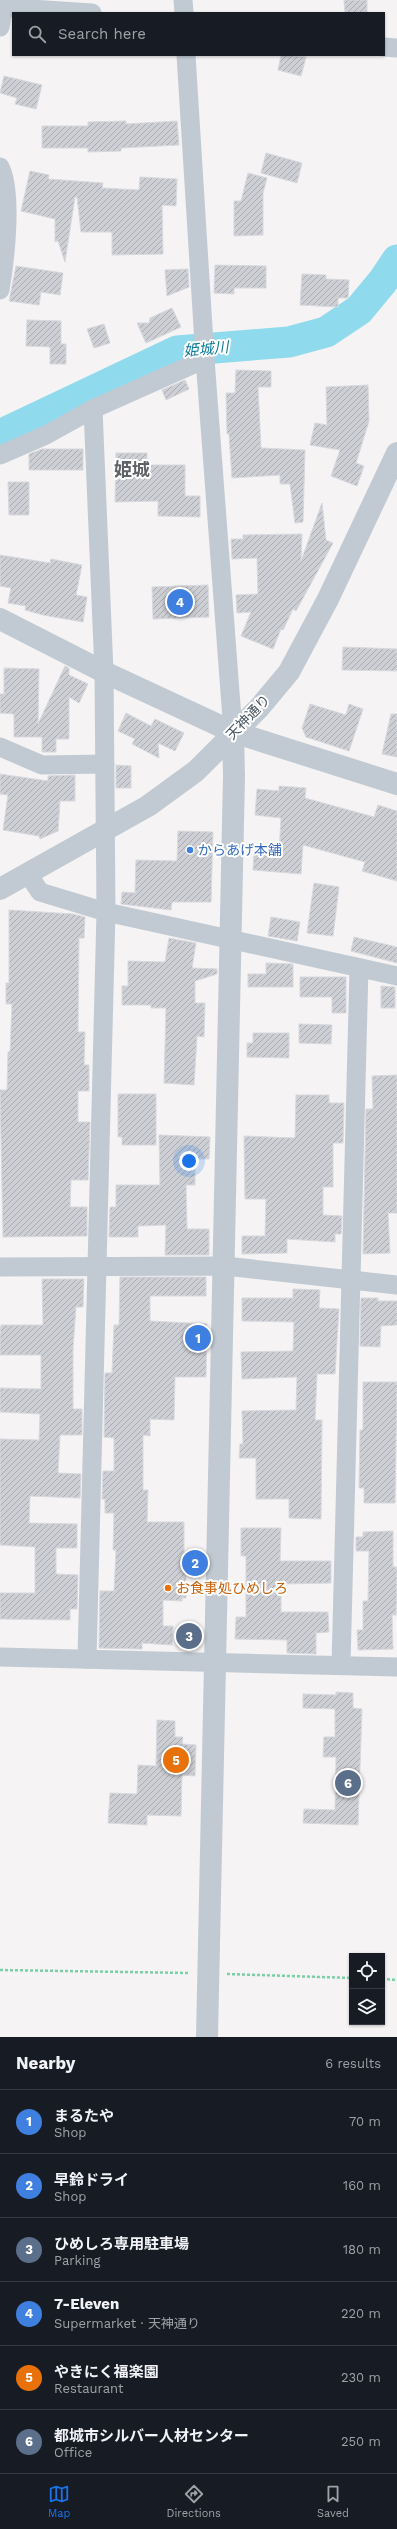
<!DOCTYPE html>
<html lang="en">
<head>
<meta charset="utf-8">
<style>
  :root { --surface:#171b24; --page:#20242c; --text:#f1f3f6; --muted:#9ea1a6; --line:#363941; --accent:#1a73e8 }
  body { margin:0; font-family:"Work Sans","Noto Sans JP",sans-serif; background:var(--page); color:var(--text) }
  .controls { position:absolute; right:12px; bottom:12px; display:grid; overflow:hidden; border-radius:0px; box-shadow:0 1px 3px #0004 }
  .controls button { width:36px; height:36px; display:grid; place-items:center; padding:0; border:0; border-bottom:1px solid var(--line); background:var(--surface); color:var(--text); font:20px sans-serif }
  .you { position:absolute; left:189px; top:1161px; width:14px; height:14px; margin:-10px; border:3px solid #fff; border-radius:50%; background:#1a73e8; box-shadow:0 0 0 6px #1a73e833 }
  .badge { display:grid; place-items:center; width:26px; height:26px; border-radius:50%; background:var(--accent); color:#fff; font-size:13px; font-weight:700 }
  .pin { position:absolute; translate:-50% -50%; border:2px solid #fff; box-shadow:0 1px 4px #0006 }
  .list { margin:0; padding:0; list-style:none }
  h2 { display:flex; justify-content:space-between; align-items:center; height:52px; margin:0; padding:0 16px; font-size:17px }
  h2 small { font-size:13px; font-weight:400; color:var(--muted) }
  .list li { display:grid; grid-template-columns:26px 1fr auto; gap:12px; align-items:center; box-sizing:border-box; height:64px; padding:0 16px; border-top:1px solid var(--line) }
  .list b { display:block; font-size:15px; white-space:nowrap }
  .list p { margin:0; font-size:13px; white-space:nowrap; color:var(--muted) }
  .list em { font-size:13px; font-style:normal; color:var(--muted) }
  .icon { flex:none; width:22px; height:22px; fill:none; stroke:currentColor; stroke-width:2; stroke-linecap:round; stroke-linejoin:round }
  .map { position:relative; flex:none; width:397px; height:2037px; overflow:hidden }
  .search { position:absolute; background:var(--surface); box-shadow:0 1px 3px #0004; left:12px; right:12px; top:12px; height:44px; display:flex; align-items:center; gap:10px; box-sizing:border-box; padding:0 14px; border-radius:0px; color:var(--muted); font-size:15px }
  .sheet { height:436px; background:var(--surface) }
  nav { display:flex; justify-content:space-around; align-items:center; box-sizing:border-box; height:56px; border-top:1px solid var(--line); background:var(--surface); font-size:11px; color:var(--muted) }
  nav a { display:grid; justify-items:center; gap:2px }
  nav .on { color:var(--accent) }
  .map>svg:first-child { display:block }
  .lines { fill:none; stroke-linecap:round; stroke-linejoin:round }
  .river { stroke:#90daee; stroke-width:31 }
  .building { fill:url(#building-hatch); stroke:#d7d9de }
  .path { stroke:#7ad0a6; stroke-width:2.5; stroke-dasharray:3 2; stroke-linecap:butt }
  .minor { stroke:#c1cad2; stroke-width:19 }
  .tertiary { stroke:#c1cad2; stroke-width:22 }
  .shop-dot { fill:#3f7fe0; stroke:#fff; stroke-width:1.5 }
  .food-dot { fill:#e8710a; stroke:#fff; stroke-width:1.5 }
  .labels { text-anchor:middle; stroke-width:4; stroke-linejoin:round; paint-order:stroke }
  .street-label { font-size:14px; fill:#4a5661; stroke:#fff }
  .shop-label { font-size:14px; fill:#366cbe; stroke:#fff; text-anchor:start }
  .food-label { font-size:14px; fill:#c56008; stroke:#fff; text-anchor:start }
  .water-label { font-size:15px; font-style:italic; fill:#0c7c9b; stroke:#fff }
  .district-label { font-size:18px; font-weight:bold; fill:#5f6368; stroke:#fff }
</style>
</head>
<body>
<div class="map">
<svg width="397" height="2037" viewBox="0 0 397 2037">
  <defs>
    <pattern id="building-hatch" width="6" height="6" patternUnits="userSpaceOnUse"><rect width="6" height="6" fill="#cdcfd5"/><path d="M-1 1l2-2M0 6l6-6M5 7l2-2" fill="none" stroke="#a8abb0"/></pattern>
  </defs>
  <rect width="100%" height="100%" fill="#f5f3f3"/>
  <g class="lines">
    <polyline class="river" points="0,435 177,351 289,342 326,332 359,310 383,281 397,260"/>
  </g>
  <g class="building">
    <polygon points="344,0 367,0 367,13 345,13"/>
    <polygon points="281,55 306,57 301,76 278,70"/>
    <polygon points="4,76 42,85 36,109 15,104 17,98 0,93"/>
    <polygon points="126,121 126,124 177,121 179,145 121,148 121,151 88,152 88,148 42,148 42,126 88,126 88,122"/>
    <polygon points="266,153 302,163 297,183 261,173"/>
    <polygon points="30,171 49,175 48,179 103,183 102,188 139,190 140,177 177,179 176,206 162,205 163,254 112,255 112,232 81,232 77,197 75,197 65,262 58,241 55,242 55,219 21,211"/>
    <polygon points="248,173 267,178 263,193 263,235 234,236 234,201 241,201"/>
    <polygon points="215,265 266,266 266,288 234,288 234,294 214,293"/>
    <polygon points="16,266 63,273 60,295 41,292 39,305 9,301"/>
    <polygon points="188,269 189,287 167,296 165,270"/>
    <polygon points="302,274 326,275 326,279 349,280 348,298 338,298 338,307 300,305"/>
    <polygon points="172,308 181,327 146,343 137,323 149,323 150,318"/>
    <polygon points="27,320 61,321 61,344 66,344 66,364 50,364 50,347 26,346"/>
    <polygon points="104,324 110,343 94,348 87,329"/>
    <polygon points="236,370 271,371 271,387 258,387 261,448 305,450 303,522 295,523 290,484 280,484 280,475 232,478 229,434 227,434 226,393 235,393"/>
    <polygon points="185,380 189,389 166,400 162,390"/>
    <polygon points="368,385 369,421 356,463 364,466 357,486 331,476 340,450 310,445 315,423 327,425 326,387"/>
    <polygon points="42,449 83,449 83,470 29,470 29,454"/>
    <polygon points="116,453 147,453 147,465 185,465 185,496 200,496 200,517 158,516 158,501 115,502"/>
    <polygon points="8,482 29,482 29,515 9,515"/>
    <polygon points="322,503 326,540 333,543 296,611 293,609 283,630 281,629 273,649 241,636 251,612 237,613 236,595 258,594 257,558 232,559 231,539 243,539 243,535 302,534 301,561"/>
    <polygon points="0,555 50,563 51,559 82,565 76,595 87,597 83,622 43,615 25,610 26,606 8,603 11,588 0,586"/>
    <polygon points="208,585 209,617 153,619 152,587"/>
    <polygon points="343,647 397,649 397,671 342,670"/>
    <polygon points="65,666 69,668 69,675 88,684 79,703 69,697 69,739 56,739 56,752 42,752 42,737 14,737 14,714 0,713 0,694 4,694 4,668 39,669 38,724"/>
    <polygon points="310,704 346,715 349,704 363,709 349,751 306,737 302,728"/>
    <polygon points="126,713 151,726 155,719 184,733 175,751 158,743 159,758 132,744 135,739 118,731"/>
    <polygon points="391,714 397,714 397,757 382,754"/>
    <polygon points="116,765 131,766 131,788 116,788"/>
    <polygon points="0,774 48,781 48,776 75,775 75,801 60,801 58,831 40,839 39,836 3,830 8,795 0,794"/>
    <polygon points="279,786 306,788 305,798 374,817 378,805 397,811 397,881 362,871 365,862 303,845 301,874 253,870 254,852 279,854 281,818 255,815 257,789 279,791"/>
    <polygon points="178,831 213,832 211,902 172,902 171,910 121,904 122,892 135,893 136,860 177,861"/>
    <polygon points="314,883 339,887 333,936 307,933"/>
    <polygon points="9,910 73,914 85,917 84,938 79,938 78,1032 85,1032 84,1065 89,1065 89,1091 78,1091 78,1122 90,1122 88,1180 71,1180 70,1207 87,1207 87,1236 3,1237 0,1090 7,1090 8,1052 10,1052 12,1004 6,1004 6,983 9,983"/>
    <polygon points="271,917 300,922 297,941 268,936"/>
    <polygon points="354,937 397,947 397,963 351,951"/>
    <polygon points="169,938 196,943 192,968 217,969 217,974 195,981 195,1003 205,1003 204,1037 197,1036 194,1085 164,1083 166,1008 151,1008 151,1005 122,1005 122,986 128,986 128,961 165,962"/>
    <polygon points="266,963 293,964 293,987 248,987 248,974 266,974"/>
    <polygon points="300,977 346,977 346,1013 332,1013 332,997 300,997"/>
    <polygon points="381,986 395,987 395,1008 381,1008"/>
    <polygon points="299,1024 332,1025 331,1044 299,1043"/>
    <polygon points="253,1033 289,1033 289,1058 247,1057 247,1043 253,1043"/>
    <polygon points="397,1075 397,1213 388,1213 390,1253 363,1254 366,1109 373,1109 372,1076"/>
    <polygon points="118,1094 156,1094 156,1145 122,1145 122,1137 118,1137"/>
    <polygon points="296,1095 329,1095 329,1103 344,1103 343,1143 333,1143 333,1187 323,1187 323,1215 342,1216 341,1234 335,1234 335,1242 287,1239 287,1253 242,1254 242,1236 265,1236 266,1199 245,1199 244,1136 295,1138"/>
    <polygon points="159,1135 210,1137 209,1159 195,1159 195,1185 186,1185 187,1229 209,1229 209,1255 165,1255 166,1225 138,1226 138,1237 109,1237 110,1207 116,1207 116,1185 160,1185"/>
    <polygon points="120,1277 206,1277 206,1296 150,1296 150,1321 207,1324 206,1377 175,1377 174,1420 150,1419 150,1436 143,1435 143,1490 148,1490 147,1522 184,1522 184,1553 202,1553 202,1572 186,1572 186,1598 182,1598 182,1601 163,1600 163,1626 173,1626 172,1645 142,1643 142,1649 99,1648 100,1591 114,1591 116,1550 113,1550 114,1513 105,1513 105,1499 102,1499 103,1471 114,1471 114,1438 104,1437 105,1373 112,1373 114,1325 119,1325"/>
    <polygon points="42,1279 84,1279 83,1307 76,1307 73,1348 73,1409 82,1409 82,1435 60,1435 58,1473 81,1474 80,1498 30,1496 29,1523 77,1524 77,1548 56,1548 56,1574 78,1575 77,1609 70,1609 70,1620 0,1619 0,1593 35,1593 35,1547 0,1545 0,1439 39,1440 40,1414 0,1412 0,1388 41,1389 41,1355 0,1355 0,1335 1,1325 43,1325"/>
    <polygon points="293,1289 320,1290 319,1308 339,1309 335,1374 317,1374 315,1420 322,1420 321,1519 289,1518 289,1499 256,1499 256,1458 239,1458 240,1444 243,1444 242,1411 296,1410 297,1377 242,1379 241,1352 293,1351 294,1322 242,1321 242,1298 293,1298"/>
    <polygon points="361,1298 378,1298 378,1301 397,1301 397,1325 381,1326 380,1347 360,1346"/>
    <polygon points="363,1382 397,1382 395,1503 364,1503 364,1488 359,1488 360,1430 363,1430"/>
    <polygon points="241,1528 281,1528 280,1561 331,1561 331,1583 281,1584 281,1612 328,1612 329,1632 316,1633 316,1654 287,1653 287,1640 235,1639 236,1617 246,1617 246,1556 241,1556"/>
    <polygon points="393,1531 393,1567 397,1567 396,1615 392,1615 393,1649 358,1650 357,1630 363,1630 363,1601 368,1601 369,1551 356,1551 356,1537 363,1537 363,1532"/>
    <polygon points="336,1692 353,1693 353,1708 362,1709 358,1825 303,1823 304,1809 335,1810 336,1757 323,1757 324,1737 335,1737 335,1709 303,1708 303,1694 336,1695"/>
    <polygon points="157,1720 175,1721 175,1737 183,1737 182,1744 196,1745 195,1776 182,1775 181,1816 147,1815 147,1825 108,1823 110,1793 137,1794 138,1765 156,1766"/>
  </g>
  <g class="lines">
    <g class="path">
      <polyline points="0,1970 190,1973"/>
      <polyline points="227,1974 352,1978"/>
      <polyline points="382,1979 397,1980"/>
    </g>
    <g class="minor">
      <polyline points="183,0 184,13"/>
      <polyline points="0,7 92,13"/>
      <polyline points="0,27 3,7"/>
      <polyline points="384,47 397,48"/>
      <polyline points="186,55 205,359 233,732"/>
      <path d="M0,167C13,193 5,261 0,290"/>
      <polyline points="0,455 46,435 93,409 205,359"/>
      <polyline points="0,747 42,765 105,764"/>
      <polyline points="28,874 40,892 106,912 397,976"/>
      <polyline points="0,1267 225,1266 397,1285"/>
      <polyline points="0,1657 397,1667"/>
      <polyline points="87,1659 106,912 104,672 93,409"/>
      <polyline points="341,1665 359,968"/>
    </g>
    <g class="tertiary">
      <polyline points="0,619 104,672 233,732 397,784"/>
      <polyline points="0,889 148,806 196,771 259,708 289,672 328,599 397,453"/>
      <polyline points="207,2037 234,776 233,732"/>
    </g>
  </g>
  <circle class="shop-dot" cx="190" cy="850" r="4"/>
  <circle class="food-dot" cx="168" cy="1588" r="4"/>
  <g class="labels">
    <g class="street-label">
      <text transform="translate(248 717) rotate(-46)" y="5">天神通り</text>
    </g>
    <g class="shop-label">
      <text x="198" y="855">からあげ本舗</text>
    </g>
    <g class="food-label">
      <text x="176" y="1593">お食事処ひめしろ</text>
    </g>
    <g class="water-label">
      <text transform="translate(206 349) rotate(-5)" y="5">姫城川</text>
    </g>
    <g class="district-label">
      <text x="132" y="476">姫城</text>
    </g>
  </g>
</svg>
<div class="controls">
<button><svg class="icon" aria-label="locate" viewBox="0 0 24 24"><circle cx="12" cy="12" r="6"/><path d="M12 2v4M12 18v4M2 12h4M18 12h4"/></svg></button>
<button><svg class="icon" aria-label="layers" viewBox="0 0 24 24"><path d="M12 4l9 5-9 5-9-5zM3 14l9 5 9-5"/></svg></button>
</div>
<div class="you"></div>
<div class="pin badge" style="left:198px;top:1338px;background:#3f7fe0">1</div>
<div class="pin badge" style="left:195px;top:1563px;background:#3f7fe0">2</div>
<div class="pin badge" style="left:189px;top:1636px;background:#5c6f8a">3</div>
<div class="pin badge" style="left:180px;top:602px;background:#3f7fe0">4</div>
<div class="pin badge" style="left:176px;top:1760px;background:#e8710a">5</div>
<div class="pin badge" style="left:348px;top:1783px;background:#5c6f8a">6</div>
<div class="search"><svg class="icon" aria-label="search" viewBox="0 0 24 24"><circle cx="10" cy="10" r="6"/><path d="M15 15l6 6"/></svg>Search here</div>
</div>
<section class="sheet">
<h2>Nearby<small>6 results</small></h2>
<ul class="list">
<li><span class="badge" style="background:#3f7fe0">1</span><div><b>まるたや</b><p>Shop</p></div><em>70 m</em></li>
<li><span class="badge" style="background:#3f7fe0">2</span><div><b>早鈴ドライ</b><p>Shop</p></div><em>160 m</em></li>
<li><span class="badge" style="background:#5c6f8a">3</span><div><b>ひめしろ専用駐車場</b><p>Parking</p></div><em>180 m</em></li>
<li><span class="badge" style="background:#3f7fe0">4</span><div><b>7-Eleven</b><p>Supermarket · 天神通り</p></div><em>220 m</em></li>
<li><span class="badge" style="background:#e8710a">5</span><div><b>やきにく福楽園</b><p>Restaurant</p></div><em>230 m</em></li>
<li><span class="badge" style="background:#5c6f8a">6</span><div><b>都城市シルバー人材センター</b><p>Office</p></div><em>250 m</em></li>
</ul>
</section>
<nav>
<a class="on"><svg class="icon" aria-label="map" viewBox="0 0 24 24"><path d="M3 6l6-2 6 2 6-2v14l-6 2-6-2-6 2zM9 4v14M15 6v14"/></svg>Map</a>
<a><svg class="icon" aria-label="directions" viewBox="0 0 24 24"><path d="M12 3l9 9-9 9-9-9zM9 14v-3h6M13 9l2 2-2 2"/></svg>Directions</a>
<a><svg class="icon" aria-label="saved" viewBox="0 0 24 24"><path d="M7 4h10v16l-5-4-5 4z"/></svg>Saved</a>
</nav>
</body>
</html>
